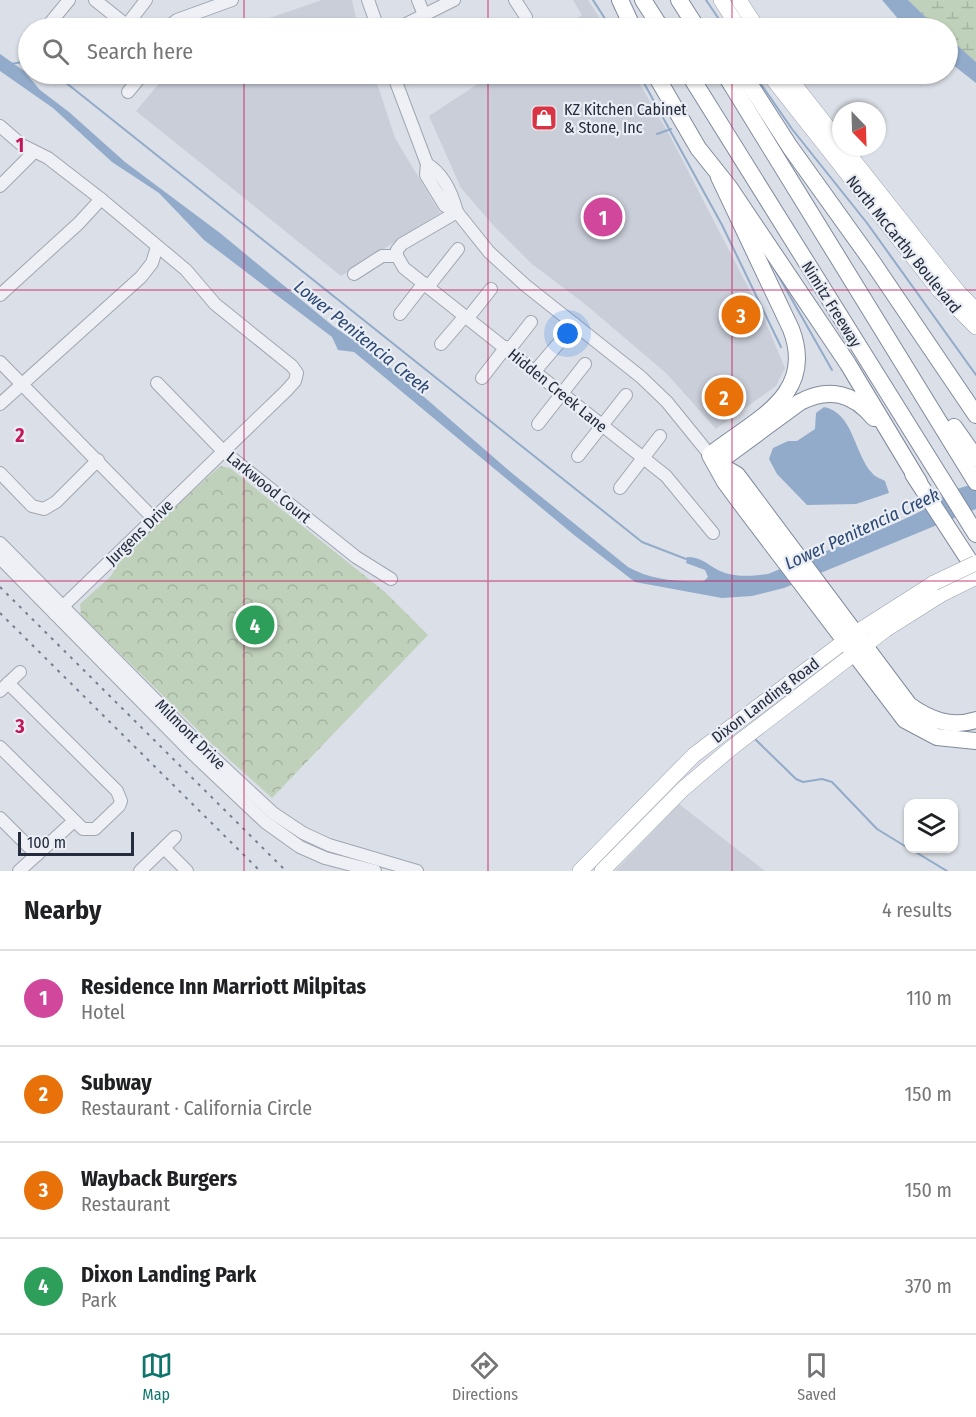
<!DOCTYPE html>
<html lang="en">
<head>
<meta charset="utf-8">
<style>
  :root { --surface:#fff; --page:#f6f6f6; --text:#202124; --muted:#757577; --line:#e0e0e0; --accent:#0f766e }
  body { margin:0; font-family:"Fira Sans Condensed",sans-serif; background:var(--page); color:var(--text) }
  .controls { position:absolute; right:18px; bottom:18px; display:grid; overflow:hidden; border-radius:12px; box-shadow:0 2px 4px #0004 }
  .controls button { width:54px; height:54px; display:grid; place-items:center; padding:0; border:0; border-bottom:2px solid var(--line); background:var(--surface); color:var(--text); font:30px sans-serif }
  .compass { position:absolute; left:832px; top:102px; width:54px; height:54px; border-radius:50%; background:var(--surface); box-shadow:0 2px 4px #0004; rotate:157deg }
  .scale { position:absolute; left:18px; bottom:15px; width:116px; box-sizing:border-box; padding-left:6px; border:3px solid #242c3e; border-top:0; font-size:16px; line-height:21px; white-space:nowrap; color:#242c3e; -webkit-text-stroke:4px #eaeef4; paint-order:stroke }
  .you { position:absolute; left:568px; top:334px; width:21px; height:21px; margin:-15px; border:4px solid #fff; border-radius:50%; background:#1a73e8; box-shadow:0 0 0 9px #1a73e833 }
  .badge { display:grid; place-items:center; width:39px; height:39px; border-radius:50%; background:var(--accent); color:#fff; font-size:20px; font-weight:700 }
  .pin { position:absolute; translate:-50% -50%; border:3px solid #fff; box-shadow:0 2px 6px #0006 }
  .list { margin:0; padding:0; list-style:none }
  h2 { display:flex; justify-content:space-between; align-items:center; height:78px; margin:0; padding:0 24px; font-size:26px }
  h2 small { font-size:20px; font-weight:400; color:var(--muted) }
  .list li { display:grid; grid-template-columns:39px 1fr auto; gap:18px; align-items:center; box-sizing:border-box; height:96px; padding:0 24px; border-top:2px solid var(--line) }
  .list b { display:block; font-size:22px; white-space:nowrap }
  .list p { margin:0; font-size:20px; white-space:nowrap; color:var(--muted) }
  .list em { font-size:20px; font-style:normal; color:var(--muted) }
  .icon { flex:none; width:33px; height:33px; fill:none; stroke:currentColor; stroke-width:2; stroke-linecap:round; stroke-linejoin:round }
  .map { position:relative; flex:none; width:976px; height:871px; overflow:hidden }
  .search { position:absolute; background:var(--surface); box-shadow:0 2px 4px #0004; left:18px; right:18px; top:18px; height:66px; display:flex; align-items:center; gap:15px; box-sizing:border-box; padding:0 21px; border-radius:33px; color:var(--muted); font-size:22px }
  .sheet { height:462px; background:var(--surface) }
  nav { display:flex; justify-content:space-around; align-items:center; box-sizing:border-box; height:84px; border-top:2px solid var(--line); background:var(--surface); font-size:16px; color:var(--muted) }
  nav a { display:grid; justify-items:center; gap:3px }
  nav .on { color:var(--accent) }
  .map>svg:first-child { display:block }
  .built { fill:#c9ced9 }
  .wetland { fill:url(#wetland-marsh) }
  .park { fill:url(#park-crowns) }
  .water { fill:#92abca }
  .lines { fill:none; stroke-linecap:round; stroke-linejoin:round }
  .stream { stroke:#92abca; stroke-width:2 }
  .minor-casing { stroke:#a0a6b1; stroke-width:14 }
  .major-casing { stroke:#99a2b3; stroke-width:16 }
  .highway-casing { stroke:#818b9e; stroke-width:18 }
  .minor { stroke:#eef0f5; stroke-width:12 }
  .major { stroke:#fff; stroke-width:15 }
  .highway { stroke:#fff; stroke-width:16 }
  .rail { stroke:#737d91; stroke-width:2; stroke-dasharray:3 6; stroke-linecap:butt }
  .major-bridge-casing { stroke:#99a2b3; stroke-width:16; stroke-linecap:butt }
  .major-bridge { stroke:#fff; stroke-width:15 }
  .grid { fill:none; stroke:#c2185b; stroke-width:1.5; stroke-opacity:0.55 }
  .labels { text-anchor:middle; stroke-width:4.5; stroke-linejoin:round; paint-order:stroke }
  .poi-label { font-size:16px; fill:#242c3e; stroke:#eaeef4; text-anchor:start }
  .street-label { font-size:16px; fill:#242c3e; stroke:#eaeef4 }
  .water-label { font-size:18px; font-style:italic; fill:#2b4874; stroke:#eaeef4 }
  .grid-label { font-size:20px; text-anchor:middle; font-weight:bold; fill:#c2185b; stroke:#eaeef4; stroke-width:4.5; stroke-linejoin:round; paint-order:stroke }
</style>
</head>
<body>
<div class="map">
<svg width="976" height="871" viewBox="0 0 976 871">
  <defs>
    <pattern id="wetland-marsh" width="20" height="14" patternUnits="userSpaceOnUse" patternTransform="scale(1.5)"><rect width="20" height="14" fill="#c0d1bb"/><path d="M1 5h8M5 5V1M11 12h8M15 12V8" fill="none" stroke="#a5b4a2"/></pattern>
    <pattern id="park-crowns" width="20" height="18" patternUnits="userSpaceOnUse" patternTransform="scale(1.5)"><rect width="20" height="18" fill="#c0d1bb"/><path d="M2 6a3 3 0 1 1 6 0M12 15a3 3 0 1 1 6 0" fill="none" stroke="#a5b4a2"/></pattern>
  </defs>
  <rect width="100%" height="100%" fill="#dbdfe7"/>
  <g class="built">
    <polygon points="322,0 352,0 358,28 240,28"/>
    <polygon points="573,0 588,0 606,28 562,28 582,15"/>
    <polygon points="167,74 374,74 395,138 440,213 341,276 136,111"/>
    <polygon points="493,74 634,74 669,134 763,316 785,368 776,386 716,429 667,374 585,304 532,264 494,226 461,188 429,116"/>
    <polygon points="679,804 765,871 615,871"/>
  </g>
  <polygon class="wetland" points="908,0 976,0 976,62 948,37 948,28 937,28"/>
  <polygon class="park" points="220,466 230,468 385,592 428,635 272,798 212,744 81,615 80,604 111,576 122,556"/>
  <g class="water">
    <polygon points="882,0 908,0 937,28 906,28"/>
    <polygon points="948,37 976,62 976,83 948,61"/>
    <path d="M0,54L24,71L40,90L69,112L125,162L220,233L333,326L378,357L513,474L628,567C651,580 678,582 704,581L708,577L705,570L686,563L687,557C701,557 707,564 718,570C733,578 752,576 768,574C817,553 867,538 915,514C940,502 945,489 976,484V509L784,588L752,596L722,598L635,582L574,535L377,371L354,352L338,350L332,337L204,240L159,193L112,162L53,108L0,71Z"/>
    <path d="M824,407C854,413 854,455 873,474C875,477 882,479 885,481L889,493L856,504L807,505L777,474L769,459L773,448L788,441H797L815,429L816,413Z"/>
  </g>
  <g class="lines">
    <g class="stream">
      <polyline points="593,0 611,28"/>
      <polyline points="706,0 725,28"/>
      <polyline points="11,64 28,61"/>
      <polyline points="55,74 642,542 686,559"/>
      <polyline points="639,74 722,225 781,347"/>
      <polyline points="754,74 792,129 867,223 976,375"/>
      <polyline points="657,134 671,129"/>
      <polyline points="774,268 832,370"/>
      <polyline points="816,553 816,548"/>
      <polyline points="754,738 796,779 803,782 822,779 832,782 877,829 908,848"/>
      <polyline points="909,848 947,871"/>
    </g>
    <g class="minor-casing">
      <g id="minor">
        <polyline points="95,0 130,28"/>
        <polyline points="368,0 378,28"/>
        <polyline points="418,0 425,17"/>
        <polyline points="515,0 526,17"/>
        <polyline points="126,26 146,0"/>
        <polyline points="46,28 69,0"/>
        <polyline points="167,28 177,20 232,0"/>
        <polyline points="398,28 454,0"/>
        <polyline points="393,74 427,164 426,175 445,206 457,212 489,252 525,285 641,377 667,402 710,455"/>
        <polyline points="128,92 143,74"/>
        <polyline points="0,126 22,145 48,158 101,199 186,270 215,304 292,366 297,373 295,381 286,391 55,614"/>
        <path d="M427,164C444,174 452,193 457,212"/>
        <polyline points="0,186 34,152"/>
        <polyline points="397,256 404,268 666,476 713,533"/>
        <polyline points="354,274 382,256 397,256 397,250 402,244 457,212"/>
        <polyline points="428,287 458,249"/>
        <polyline points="0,295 79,223 101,199"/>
        <polyline points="400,314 424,283"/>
        <polyline points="468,318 491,289"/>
        <polyline points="441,344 465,316"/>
        <polyline points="509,350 531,322"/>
        <polyline points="0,362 154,519"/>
        <polyline points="535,371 575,324"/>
        <polyline points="482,378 506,347"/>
        <polyline points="157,383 223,451 356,557 391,579"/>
        <polyline points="0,404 141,277 152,263 157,247"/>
        <polyline points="538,424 585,364"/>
        <polyline points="578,456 626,395"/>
        <polyline points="0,473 32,506 44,509 56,502 98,460"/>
        <polyline points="620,488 660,436"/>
        <polyline points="0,543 203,748 273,813 303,833 329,845 417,871"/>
        <polyline points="0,558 194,755 265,822 300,847 325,858 375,871"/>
        <polyline points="0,691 20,672"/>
        <polyline points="0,747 83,829 95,829 119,806 121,801 117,791 8,683"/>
        <polyline points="0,818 37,855"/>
        <polyline points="164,848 187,871"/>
        <polyline points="19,871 74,821"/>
        <polyline points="140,871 175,837"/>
      </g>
    </g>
    <g class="major-casing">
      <g id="major">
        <polyline points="721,0 739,28"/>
        <polyline points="739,0 757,28"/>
        <polyline points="769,74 939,290 976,327"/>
        <polyline points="786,74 841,144"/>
        <polyline points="843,147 958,292 976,310"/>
        <polyline points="580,871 694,755 854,634 934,583"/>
        <polyline points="602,871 683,789 730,749 885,630 942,594 976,577"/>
      </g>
    </g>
    <g class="highway-casing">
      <g id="highway">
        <polyline points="620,0 633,28"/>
        <polyline points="643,0 661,28"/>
        <polyline points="679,0 697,28"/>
        <polyline points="655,74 698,148 729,187 848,364 919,482"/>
        <polyline points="689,74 976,534"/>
        <polyline points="725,74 976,482"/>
        <polyline points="743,74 790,147 871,260 976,415"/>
        <path d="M719,177L791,329C817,396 754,420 710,455L725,482L745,509L905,720L937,737L976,741"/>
        <polyline points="954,427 976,458"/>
        <path d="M717,463L737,475L909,705C930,720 951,728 976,720"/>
        <path d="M717,463L800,402C829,387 853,393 874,418"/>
        <polyline points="913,474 976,571"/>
      </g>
    </g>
    <use href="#minor" class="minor"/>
    <use href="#major" class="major"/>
    <use href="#highway" class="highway"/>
    <g class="rail">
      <polyline points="0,587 286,871"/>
      <polyline points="0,613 260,871"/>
    </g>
    <g class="major-bridge-casing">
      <polyline id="major-bridge" points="934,583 976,563"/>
    </g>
    <use href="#major-bridge" class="major-bridge"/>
  </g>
  <path class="grid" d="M244,0V28M488,0V28M732,0V28M244,74V871M488,74V871M732,74V871M0,290H976M0,581H976"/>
  <defs>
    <g id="shop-square" transform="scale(1.35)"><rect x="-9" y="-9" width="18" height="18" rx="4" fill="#d83444" stroke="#eaeef4"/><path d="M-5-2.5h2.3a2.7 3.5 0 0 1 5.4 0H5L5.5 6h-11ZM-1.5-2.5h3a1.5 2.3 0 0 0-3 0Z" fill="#fff"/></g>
  </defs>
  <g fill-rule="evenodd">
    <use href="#shop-square" x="544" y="118"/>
  </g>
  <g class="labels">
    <g class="poi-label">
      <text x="564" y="115">KZ Kitchen Cabinet<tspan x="564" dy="18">&amp; Stone, Inc</tspan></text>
    </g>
    <g class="street-label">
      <text transform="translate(904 244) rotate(51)" y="6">North McCarthy Boulevard</text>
      <text transform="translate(832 304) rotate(58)" y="6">Nimitz Freeway</text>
      <text transform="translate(558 390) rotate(39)" y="6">Hidden Creek Lane</text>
      <text transform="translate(269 487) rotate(39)" y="6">Larkwood Court</text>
      <text transform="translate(139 532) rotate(-44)" y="6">Jurgens Drive</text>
      <text transform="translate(765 700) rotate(-37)" y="6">Dixon Landing Road</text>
      <text transform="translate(191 734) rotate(45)" y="6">Milmont Drive</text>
    </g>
    <g class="water-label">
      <text transform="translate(362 337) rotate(39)" y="6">Lower Penitencia Creek</text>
      <text transform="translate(862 529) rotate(-25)" y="6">Lower Penitencia Creek</text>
    </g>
  </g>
  <g class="grid-label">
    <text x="20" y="152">1</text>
    <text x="20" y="442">2</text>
    <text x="20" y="733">3</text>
  </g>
</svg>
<div class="controls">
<button><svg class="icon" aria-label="layers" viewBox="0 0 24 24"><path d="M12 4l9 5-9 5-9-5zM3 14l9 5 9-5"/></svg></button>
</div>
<svg class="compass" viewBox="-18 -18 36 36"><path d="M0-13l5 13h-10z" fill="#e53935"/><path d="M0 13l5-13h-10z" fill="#757577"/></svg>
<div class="scale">100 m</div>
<div class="you"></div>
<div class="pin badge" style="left:603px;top:217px;background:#d1479c">1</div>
<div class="pin badge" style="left:724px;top:397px;background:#e8710a">2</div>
<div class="pin badge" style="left:741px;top:315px;background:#e8710a">3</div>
<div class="pin badge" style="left:255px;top:625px;background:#2e9e5b">4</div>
<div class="search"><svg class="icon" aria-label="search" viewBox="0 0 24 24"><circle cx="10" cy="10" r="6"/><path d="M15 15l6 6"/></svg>Search here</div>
</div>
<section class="sheet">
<h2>Nearby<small>4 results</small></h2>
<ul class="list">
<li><span class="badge" style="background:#d1479c">1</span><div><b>Residence Inn Marriott Milpitas</b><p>Hotel</p></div><em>110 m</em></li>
<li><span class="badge" style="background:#e8710a">2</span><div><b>Subway</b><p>Restaurant · California Circle</p></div><em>150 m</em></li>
<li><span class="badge" style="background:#e8710a">3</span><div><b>Wayback Burgers</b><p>Restaurant</p></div><em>150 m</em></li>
<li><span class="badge" style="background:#2e9e5b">4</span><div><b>Dixon Landing Park</b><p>Park</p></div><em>370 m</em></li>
</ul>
</section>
<nav>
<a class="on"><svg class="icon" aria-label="map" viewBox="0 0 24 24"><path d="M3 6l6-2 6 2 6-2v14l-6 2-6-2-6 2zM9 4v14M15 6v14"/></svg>Map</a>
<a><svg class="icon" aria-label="directions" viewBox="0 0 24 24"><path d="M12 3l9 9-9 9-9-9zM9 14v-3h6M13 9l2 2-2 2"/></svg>Directions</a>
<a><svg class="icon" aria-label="saved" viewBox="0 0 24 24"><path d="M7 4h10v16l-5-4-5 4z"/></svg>Saved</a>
</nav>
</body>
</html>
